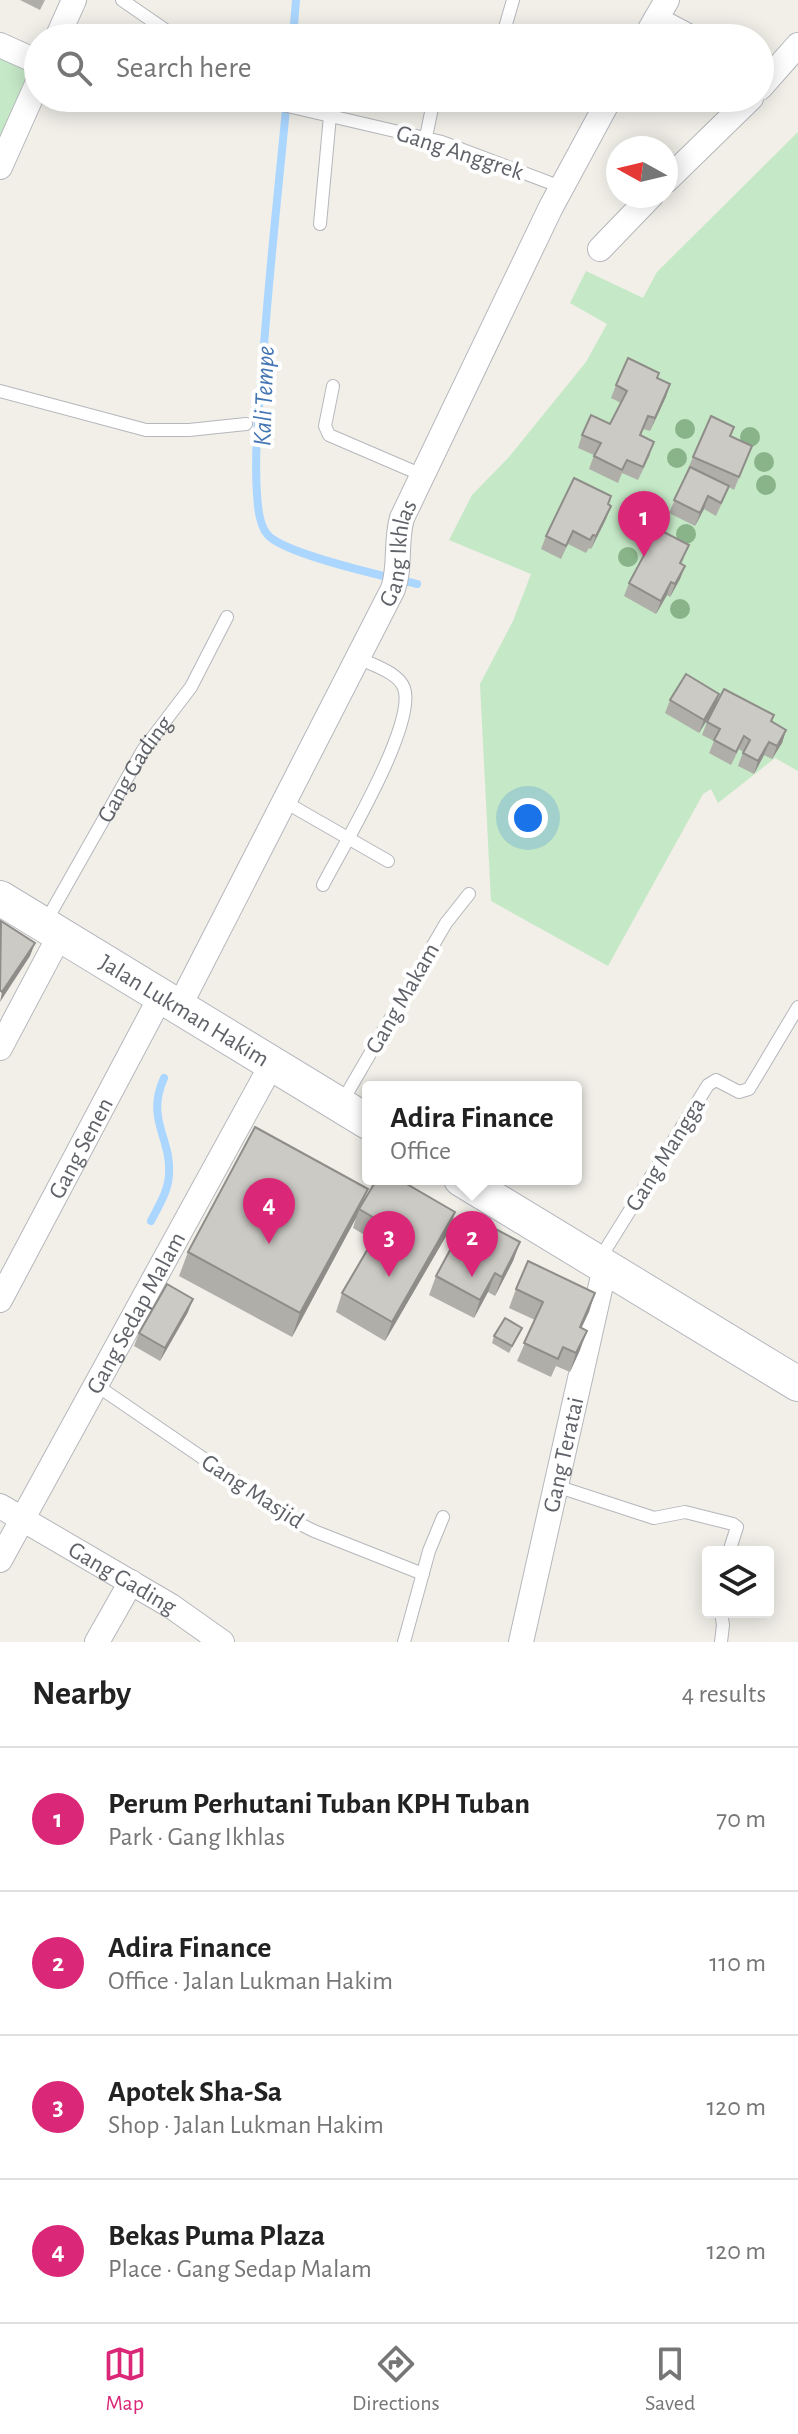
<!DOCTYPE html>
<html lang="en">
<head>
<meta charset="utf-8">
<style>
  :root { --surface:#fff; --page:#f6f6f6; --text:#222; --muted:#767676; --line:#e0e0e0; --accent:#db2777 }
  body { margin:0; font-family:"Alegreya Sans",sans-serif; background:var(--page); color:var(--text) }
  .controls { position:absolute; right:24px; bottom:24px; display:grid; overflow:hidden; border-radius:8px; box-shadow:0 4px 20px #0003 }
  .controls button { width:72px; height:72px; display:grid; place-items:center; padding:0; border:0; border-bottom:2px solid var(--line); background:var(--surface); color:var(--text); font:40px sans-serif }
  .compass { position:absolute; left:606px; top:136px; width:72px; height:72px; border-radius:50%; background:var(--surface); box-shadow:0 4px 20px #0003; rotate:278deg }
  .you { position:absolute; left:528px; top:818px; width:28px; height:28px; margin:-20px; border:6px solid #fff; border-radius:50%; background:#1a73e8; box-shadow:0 0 0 12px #1a73e833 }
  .badge { display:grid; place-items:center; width:52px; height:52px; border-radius:50%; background:var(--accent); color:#fff; font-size:26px; font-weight:700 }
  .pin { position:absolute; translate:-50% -66px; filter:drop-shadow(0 2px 4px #0008) }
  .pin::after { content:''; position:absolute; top:42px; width:28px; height:24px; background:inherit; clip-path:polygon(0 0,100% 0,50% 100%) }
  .popup { position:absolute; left:362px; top:1081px; width:220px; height:104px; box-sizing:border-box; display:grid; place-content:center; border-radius:8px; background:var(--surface); filter:drop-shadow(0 2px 6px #0005); font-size:26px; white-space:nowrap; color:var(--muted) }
  .popup b { font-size:30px; color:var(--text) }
  .popup::after { content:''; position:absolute; left:50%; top:100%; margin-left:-16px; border:16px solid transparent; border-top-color:var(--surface) }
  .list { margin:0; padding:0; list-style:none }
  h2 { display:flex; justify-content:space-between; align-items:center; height:104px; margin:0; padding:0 32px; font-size:34px }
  h2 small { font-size:26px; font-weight:400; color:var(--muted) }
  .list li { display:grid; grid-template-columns:52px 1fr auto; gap:24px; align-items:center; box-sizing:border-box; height:144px; padding:0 32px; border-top:2px solid var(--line) }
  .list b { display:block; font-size:30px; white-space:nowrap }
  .list p { margin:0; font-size:26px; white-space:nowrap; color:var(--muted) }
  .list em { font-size:26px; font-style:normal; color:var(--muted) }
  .icon { flex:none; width:44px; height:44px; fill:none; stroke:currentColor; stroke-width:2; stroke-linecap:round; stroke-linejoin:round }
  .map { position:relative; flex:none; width:798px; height:1642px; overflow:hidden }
  .search { position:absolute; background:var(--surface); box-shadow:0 4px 20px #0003; left:24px; right:24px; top:24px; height:88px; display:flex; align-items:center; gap:20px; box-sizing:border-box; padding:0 28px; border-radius:44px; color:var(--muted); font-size:30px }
  .sheet { height:680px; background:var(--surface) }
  nav { display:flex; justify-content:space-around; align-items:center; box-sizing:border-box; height:112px; border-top:2px solid var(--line); background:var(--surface); font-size:22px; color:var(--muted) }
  nav a { display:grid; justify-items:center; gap:4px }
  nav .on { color:var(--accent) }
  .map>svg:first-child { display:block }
  .green { fill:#c5e8c6 }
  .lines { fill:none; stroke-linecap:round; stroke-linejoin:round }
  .stream { stroke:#aad6ff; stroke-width:8 }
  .service-casing { stroke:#b5b7bc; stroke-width:14 }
  .minor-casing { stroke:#b5b7bc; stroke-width:26 }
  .secondary-casing { stroke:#b6b9bf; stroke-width:36 }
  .service { stroke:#fff; stroke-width:12 }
  .minor { stroke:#fff; stroke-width:24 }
  .secondary { stroke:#fff; stroke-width:34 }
  .tree { fill:#89b389 }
  .wall { fill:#afaea9 }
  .shaded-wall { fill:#8f8d8a }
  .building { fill:#cccac5; stroke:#8f8d8a; stroke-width:2 }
  .labels { text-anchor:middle; stroke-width:8; stroke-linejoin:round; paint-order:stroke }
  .street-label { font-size:24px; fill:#5f6268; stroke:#fff }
  .water-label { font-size:26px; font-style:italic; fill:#4375b3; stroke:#fff }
</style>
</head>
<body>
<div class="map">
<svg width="798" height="1642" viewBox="0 0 798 1642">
  <rect width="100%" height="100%" fill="#f1efe8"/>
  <g class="green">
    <polygon points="0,56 25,69 29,78 0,152"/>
    <polygon points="798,132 798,771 775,758 718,803 711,789 703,794 608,966 491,901 480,684 513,621 531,574 449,540 472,495 509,457 586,362 607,324 570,303 586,271 643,298 657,272"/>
  </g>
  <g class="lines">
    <g class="stream">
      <polyline points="293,38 296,0"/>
      <path d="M287,98C279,185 269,272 263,359C259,407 253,458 258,506C259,515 261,527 267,534C282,554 388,577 417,584"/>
      <path d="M151,1221C158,1207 168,1192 169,1175C172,1138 145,1120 164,1078"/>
    </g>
    <g class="service-casing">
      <g id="service">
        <polyline points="122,0 177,38"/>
        <polyline points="502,38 513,0"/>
        <polyline points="265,98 279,104 442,142 561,187"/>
        <polyline points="589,98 605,106"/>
        <polyline points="426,137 434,98"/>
        <polyline points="320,224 330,116"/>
        <polyline points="333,386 325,426 329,435 422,475"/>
        <polyline points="0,391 146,430 189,430 246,424"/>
        <polyline points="285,802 388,861"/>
        <path d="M323,885C342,848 417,724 404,688C398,672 372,665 359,658"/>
        <path id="s1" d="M45,923L143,750L191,687L227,617"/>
        <polyline points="342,1102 446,923 469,894"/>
        <polyline points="599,1260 708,1085 716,1080 739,1092 749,1089 798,1007"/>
        <polyline points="96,1385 296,1522 314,1531 423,1574"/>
        <polyline points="556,1486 654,1518 685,1512 733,1524 737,1527 729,1552"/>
        <polyline points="721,1612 723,1625 721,1642"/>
        <polyline points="404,1642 429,1551 443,1517"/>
      </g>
    </g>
    <g class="minor-casing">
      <g id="minor">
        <polyline points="656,19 692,38"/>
        <polyline points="57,38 74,0"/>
        <polyline points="645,38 667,0"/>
        <polyline points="0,45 38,62"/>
        <polyline points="760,88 798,45"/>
        <polyline points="0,167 38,82"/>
        <polyline points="666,181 751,98"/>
        <polyline points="600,249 651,196"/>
        <path id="s2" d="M179,1007L393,589C401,566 395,542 402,518L551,207L610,98"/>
        <polyline points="0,1048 60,935"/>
        <path id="s3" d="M0,1300L161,996"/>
        <path id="s4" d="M0,1506L171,1606L222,1642"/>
        <path id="s5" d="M0,1560L272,1064"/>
        <polyline points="97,1642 131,1582"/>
        <path id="s6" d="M521,1642L605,1267"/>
      </g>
    </g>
    <g class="secondary-casing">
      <g id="secondary">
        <path id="s7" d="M0,898L368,1122"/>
        <polyline points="461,1179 798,1384"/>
      </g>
    </g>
    <use href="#service" class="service"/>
    <use href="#minor" class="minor"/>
    <use href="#secondary" class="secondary"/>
  </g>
  <g class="tree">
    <circle cx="685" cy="429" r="10"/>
    <circle cx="750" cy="437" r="10"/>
    <circle cx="677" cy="458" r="10"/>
    <circle cx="764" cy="462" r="10"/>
    <circle cx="766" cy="485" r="10"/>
    <circle cx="653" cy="526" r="10"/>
    <circle cx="686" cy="534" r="10"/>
    <circle cx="628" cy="557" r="10"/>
    <circle cx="680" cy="609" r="10"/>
  </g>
  <g class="wall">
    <polygon points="20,0 45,0 40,10"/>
    <polygon points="657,378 670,384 650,431 643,429 641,435 650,455 638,480 622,473 618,483 589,469 594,455 578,448 582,435 610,424 621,403 611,398 616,385"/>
    <polygon points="731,437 752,446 734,490 729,487 716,516 704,509 695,526 669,513 693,457"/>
    <polygon points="611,496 608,505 611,506 606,519 591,549 589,548 586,553 568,544 561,559 541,549 546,536"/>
    <polygon points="684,558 681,564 685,566 680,579 670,597 667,595 656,614 624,596 629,583"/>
    <polygon points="719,694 715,707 699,733 665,713 670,700"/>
    <polygon points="774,715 772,722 786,730 782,743 772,759 764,755 754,774 738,766 743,752 739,749 731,765 709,753 714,741 702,735 707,722"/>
    <polygon points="362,1205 455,1212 449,1231 385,1341 336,1312 342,1293 373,1240 353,1228 356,1218 292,1337 179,1276 188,1252"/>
    <polygon points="520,1242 513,1261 495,1296 488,1292 474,1318 429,1295 436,1276"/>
    <polygon points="516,1289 595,1293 581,1328 580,1350 570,1372 556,1366 551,1377 517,1361 535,1320 509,1308"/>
    <polygon points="188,1312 160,1361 134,1346 139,1333"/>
    <polygon points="522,1328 509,1353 492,1343 494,1336"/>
  </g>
  <g class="shaded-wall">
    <polygon points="670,384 666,397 650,431 655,418"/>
    <polygon points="708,496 704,509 695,526 700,513"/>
    <polygon points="611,506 606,519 591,549 596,536"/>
    <polygon points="685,566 680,579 670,597 675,584"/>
    <polygon points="671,582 667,595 656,614 661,601"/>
    <polygon points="719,694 715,707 699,733 704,720"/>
    <polygon points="786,730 782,743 772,759 777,746"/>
    <polygon points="769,742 764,755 754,774 758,761"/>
    <polygon points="35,943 30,956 0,1002 2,992"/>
    <polygon points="368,1189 356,1218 292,1337 300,1313"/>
    <polygon points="455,1212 449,1231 385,1341 392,1322"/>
    <polygon points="520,1242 513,1261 495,1296 502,1277"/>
    <polygon points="495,1273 488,1292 474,1318 480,1300"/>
    <polygon points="595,1293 589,1312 573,1346 580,1327"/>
    <polygon points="193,1299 188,1312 160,1361 165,1348"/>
    <polygon points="587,1331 580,1350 570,1372 576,1353"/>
  </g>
  <g class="building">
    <polygon points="628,358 659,373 657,378 670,384 655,418 648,416 640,435 654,442 643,467 627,460 622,470 594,456 601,443 582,435 591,415 610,424 627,391 616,385"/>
    <polygon points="711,416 734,427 730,436 752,446 739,477 693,457"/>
    <polygon points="690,467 729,486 721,503 708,496 700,513 674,500"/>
    <polygon points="574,478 611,496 608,504 611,506 596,536 593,535 590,540 573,531 566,546 546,536"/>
    <polygon points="658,529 689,545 680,563 685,566 675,584 671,582 661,601 629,583"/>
    <polygon points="686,674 719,694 704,720 670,700"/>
    <polygon points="724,689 774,715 771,721 786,730 777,746 769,742 758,761 743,753 750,740 744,736 736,752 714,740 720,729 707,722"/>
    <polygon points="1,921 35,943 2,992 0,990"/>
    <polygon points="255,1127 368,1189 300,1313 188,1252"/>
    <polygon points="377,1179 398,1179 455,1212 392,1322 342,1293 383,1223 359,1209"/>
    <polygon points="469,1215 520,1242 502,1277 495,1273 480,1300 436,1276"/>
    <polygon points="528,1261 595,1293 580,1327 587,1331 576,1353 563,1347 558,1359 524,1343 543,1302 516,1289"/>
    <polygon points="167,1284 193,1299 165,1348 139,1333"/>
    <polygon points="505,1318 522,1328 512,1346 494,1336"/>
  </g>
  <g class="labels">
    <g class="street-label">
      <text transform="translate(460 152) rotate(18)" y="8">Gang Anggrek</text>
      <text dy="8" stroke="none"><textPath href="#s2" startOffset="506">Gang Ikhlas</textPath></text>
      <text dy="8" stroke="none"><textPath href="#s1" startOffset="178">Gang Gading</textPath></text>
      <text transform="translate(402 998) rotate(-60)" y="8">Gang Makam</text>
      <text dy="8" stroke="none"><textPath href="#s7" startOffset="216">Jalan Lukman Hakim</textPath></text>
      <text dy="8" stroke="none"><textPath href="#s3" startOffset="172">Gang Senen</textPath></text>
      <text transform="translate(665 1154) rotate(-58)" y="8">Gang Mangga</text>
      <text dy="8" stroke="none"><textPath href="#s5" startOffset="282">Gang Sedap Malam</textPath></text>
      <text dy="8" stroke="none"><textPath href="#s6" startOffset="192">Gang Teratai</textPath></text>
      <text transform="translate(253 1491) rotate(33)" y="8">Gang Masjid</text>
      <text dy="8" stroke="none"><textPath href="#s4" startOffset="142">Gang Gading</textPath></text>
    </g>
    <g class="water-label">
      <text transform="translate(263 396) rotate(-88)" y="9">Kali Tempe</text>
    </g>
  </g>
</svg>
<div class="controls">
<button><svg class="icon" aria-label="layers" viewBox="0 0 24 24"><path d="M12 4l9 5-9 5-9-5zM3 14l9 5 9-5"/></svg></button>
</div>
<svg class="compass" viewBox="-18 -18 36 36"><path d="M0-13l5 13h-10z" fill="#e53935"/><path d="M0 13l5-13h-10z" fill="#767676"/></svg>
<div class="you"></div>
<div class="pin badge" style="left:644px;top:557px">1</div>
<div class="pin badge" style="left:472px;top:1277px">2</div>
<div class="popup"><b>Adira Finance</b>Office</div>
<div class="pin badge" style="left:389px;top:1277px">3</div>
<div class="pin badge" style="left:269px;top:1244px">4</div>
<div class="search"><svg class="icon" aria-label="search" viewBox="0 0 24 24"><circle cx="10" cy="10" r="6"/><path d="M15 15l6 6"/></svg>Search here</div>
</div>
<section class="sheet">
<h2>Nearby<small>4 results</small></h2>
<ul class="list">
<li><span class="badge">1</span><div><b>Perum Perhutani Tuban KPH Tuban</b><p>Park · Gang Ikhlas</p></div><em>70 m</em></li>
<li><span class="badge">2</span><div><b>Adira Finance</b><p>Office · Jalan Lukman Hakim</p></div><em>110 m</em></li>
<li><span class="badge">3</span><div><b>Apotek Sha-Sa</b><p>Shop · Jalan Lukman Hakim</p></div><em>120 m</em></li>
<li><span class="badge">4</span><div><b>Bekas Puma Plaza</b><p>Place · Gang Sedap Malam</p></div><em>120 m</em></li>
</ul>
</section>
<nav>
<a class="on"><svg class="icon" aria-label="map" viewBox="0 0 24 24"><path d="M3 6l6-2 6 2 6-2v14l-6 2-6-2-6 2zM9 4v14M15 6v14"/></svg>Map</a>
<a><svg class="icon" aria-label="directions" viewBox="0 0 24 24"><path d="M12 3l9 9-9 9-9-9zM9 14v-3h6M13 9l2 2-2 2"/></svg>Directions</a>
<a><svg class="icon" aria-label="saved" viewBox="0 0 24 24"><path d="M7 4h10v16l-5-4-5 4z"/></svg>Saved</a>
</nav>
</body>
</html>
